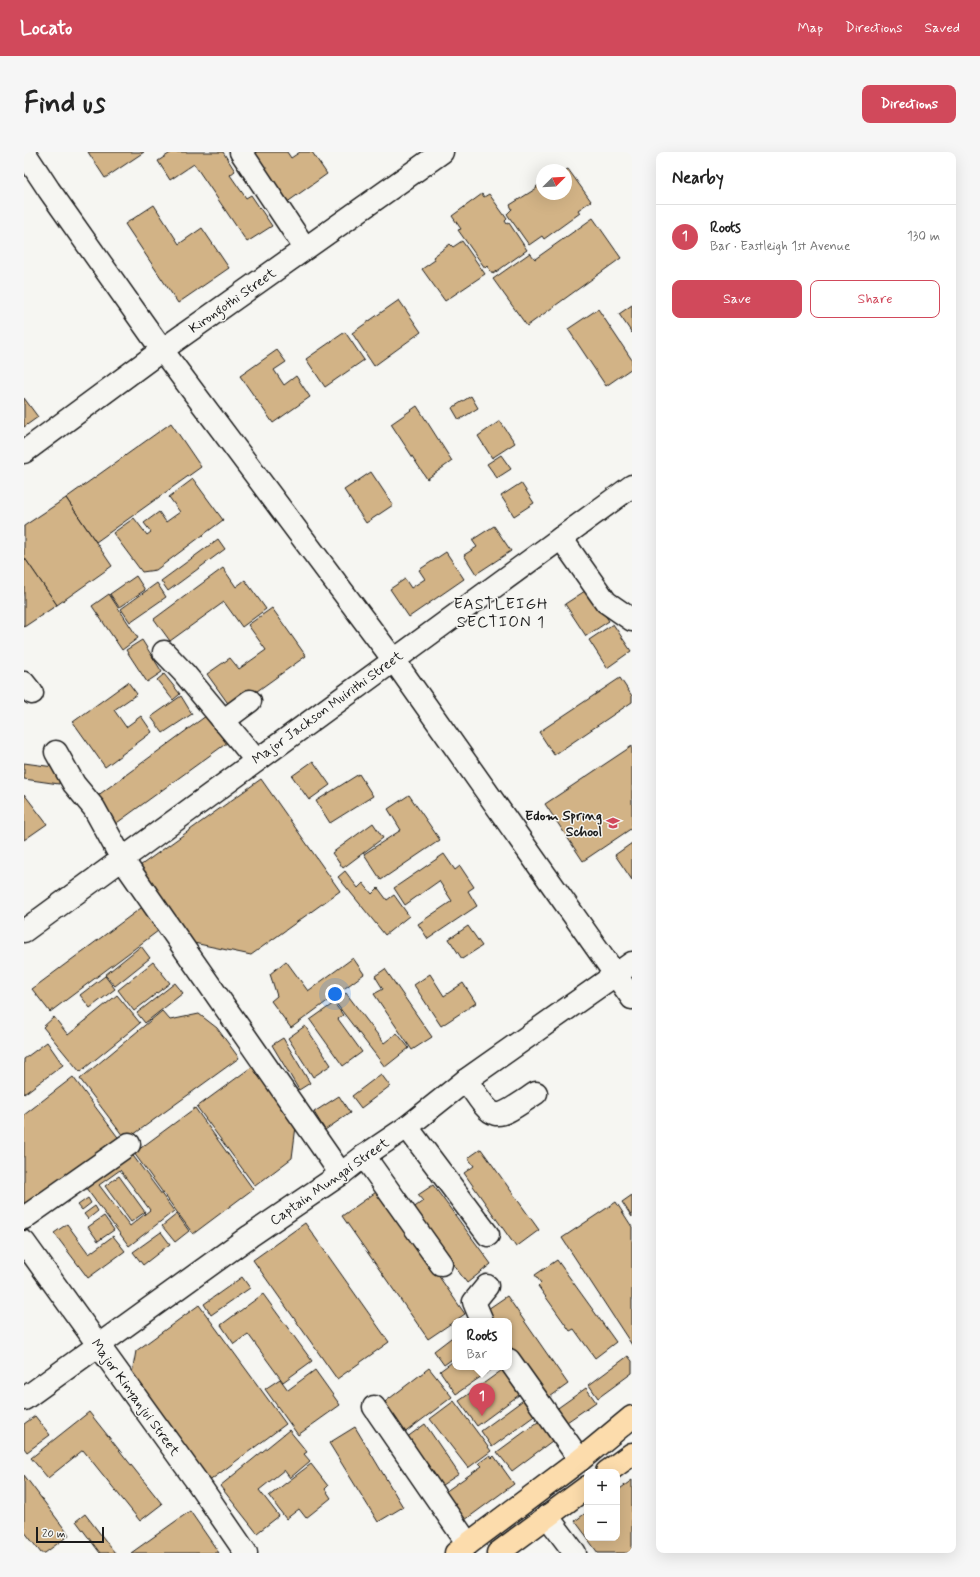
<!DOCTYPE html>
<html lang="en">
<head>
<meta charset="utf-8">
<style>
  :root { --surface:#fff; --page:#f6f6f6; --text:#222; --muted:#767676; --line:#e0e0e0; --accent:#d1495b }
  body { margin:0; font-family:Mynerve,sans-serif; background:var(--page); color:var(--text) }
  .controls { position:absolute; right:12px; bottom:12px; display:grid; overflow:hidden; border-radius:8px; box-shadow:0 4px 16px #0002 }
  .controls button { width:36px; height:36px; display:grid; place-items:center; padding:0; border:0; border-bottom:1px solid var(--line); background:var(--surface); color:var(--text); font:20px sans-serif }
  .compass { position:absolute; left:512px; top:12px; width:36px; height:36px; border-radius:50%; background:var(--surface); box-shadow:0 4px 16px #0002; rotate:66deg }
  .scale { position:absolute; left:12px; bottom:10px; width:68px; box-sizing:border-box; padding-left:4px; border:2px solid #1c1c1c; border-top:0; font-size:11px; line-height:14px; white-space:nowrap; color:#1c1c1c; -webkit-text-stroke:3px #f6f6f2; paint-order:stroke }
  .you { position:absolute; left:311px; top:842px; width:14px; height:14px; margin:-10px; border:3px solid #fff; border-radius:50%; background:#1a73e8; box-shadow:0 0 0 6px #1a73e833 }
  .badge { display:grid; place-items:center; width:26px; height:26px; border-radius:50%; background:var(--accent); color:#fff; font-size:13px; font-weight:700 }
  .pin { position:absolute; translate:-50% -33px; filter:drop-shadow(0 1px 2px #0008) }
  .pin::after { content:''; position:absolute; top:21px; width:14px; height:12px; background:inherit; clip-path:polygon(0 0,100% 0,50% 100%) }
  .popup { position:absolute; left:428px; top:1166px; width:60px; height:52px; box-sizing:border-box; display:grid; place-content:center; border-radius:8px; background:var(--surface); filter:drop-shadow(0 1px 3px #0005); font-size:13px; white-space:nowrap; color:var(--muted) }
  .popup b { font-size:15px; color:var(--text) }
  .popup::after { content:''; position:absolute; left:50%; top:100%; margin-left:-8px; border:8px solid transparent; border-top-color:var(--surface) }
  .list { margin:0; padding:0; list-style:none }
  h2 { display:flex; justify-content:space-between; align-items:center; height:52px; margin:0; padding:0 16px; font-size:17px }
  h2 small { font-size:13px; font-weight:400; color:var(--muted) }
  .list li { display:grid; grid-template-columns:26px 1fr auto; gap:12px; align-items:center; box-sizing:border-box; height:64px; padding:0 16px; border-top:1px solid var(--line) }
  .list b { display:block; font-size:15px; white-space:nowrap }
  .list p { margin:0; font-size:13px; white-space:nowrap; color:var(--muted) }
  .list em { font-size:13px; font-style:normal; color:var(--muted) }
  .actions { display:flex; gap:8px; padding:12px 16px }
  .actions a { flex:1; padding:9px 0; border:1px solid var(--accent); border-radius:8px; text-align:center; font-size:14px; color:var(--accent) }
  .actions .main { background:var(--accent); color:#fff }
  .map { position:relative; flex:none; width:608px; height:1401px; overflow:hidden; border-radius:8px }
  header { display:flex; align-items:center; gap:24px; box-sizing:border-box; height:56px; padding:0 20px; background:var(--accent); color:#fff }
  header strong { font-size:19px }
  nav { display:flex; gap:22px; margin-inline-start:auto; font-size:14px }
  .intro { display:flex; align-items:center; justify-content:space-between; box-sizing:border-box; height:96px; padding:0 24px }
  h1 { margin:0; font-size:28px }
  .button { padding:10px 18px; border-radius:8px; background:var(--accent); color:#fff; font-size:14px; font-weight:700 }
  main { display:flex; gap:24px; padding:0 24px }
  aside { flex:1; background:var(--surface); border-radius:8px; box-shadow:0 4px 16px #0002 }
  .map>svg:first-child { display:block }
  .building { fill:#d2b386; stroke:#1c1c1c; fill-rule:evenodd }
  .lines { fill:none; stroke-linecap:round; stroke-linejoin:round }
  .minor-casing { stroke:#1c1c1c; stroke-width:25 }
  .major-casing { stroke:#1c1c1c; stroke-width:25 }
  .minor { stroke:#f6f6f2; stroke-width:22 }
  .major { stroke:#fcdcac; stroke-width:22 }
  .labels { text-anchor:middle; stroke-width:3; stroke-linejoin:round; paint-order:stroke }
  .street-label { font-size:14px; fill:#1c1c1c; stroke:#f6f6f2 }
  .poi-label { font-size:14px; font-weight:bold; fill:#1c1c1c; stroke:#f6f6f2; text-anchor:end }
  .quarter-label { font-size:16px; letter-spacing:1px; fill:#1c1c1c; stroke:#f6f6f2 }
</style>
</head>
<body>
<header>
<strong>Locato</strong>
<nav><a>Map</a><a>Directions</a><a>Saved</a></nav>
</header>
<div class="intro"><h1>Find us</h1><a class="button">Directions</a></div>
<main>
<div class="map">
<svg width="608" height="1401" viewBox="0 0 608 1401">
  <rect width="100%" height="100%" fill="#f6f6f2"/>
  <filter id="ink" filterUnits="userSpaceOnUse"><feTurbulence type="fractalNoise" baseFrequency=".025" numOctaves="2"/><feDisplacementMap in="SourceGraphic" scale="8" xChannelSelector="R" yChannelSelector="G"/><feConvolveMatrix kernelMatrix="1 2 1 2 8 2 1 2 1" color-interpolation-filters="sRGB"/></filter>
  <g filter="url(#ink)">
    <g class="building">
      <polygon points="64,0 120,0 81,26"/>
      <polygon points="148,0 199,0 211,19 206,23 222,46 227,43 248,74 223,90 170,12 146,28 134,9"/>
      <polygon points="226,0 263,0 267,6 276,0 288,0 303,22 262,51"/>
      <polygon points="544,17 567,49 554,58 556,61 520,87 518,84 505,93 483,62 488,57 486,53 513,36 512,35 518,30 518,42 542,42 542,18"/>
      <polygon points="458,42 460,45 465,42 483,67 481,69 483,72 485,71 503,98 469,122 463,114 461,116 434,78 437,77 428,64"/>
      <polygon points="130,53 155,92 178,76 205,116 154,151 101,72"/>
      <polygon points="569,66 597,106 503,174 469,127 506,101 511,107"/>
      <polygon points="438,89 461,122 421,149 398,117 411,108 409,105 426,92 429,95"/>
      <polygon points="375,148 397,180 350,214 328,181"/>
      <polygon points="608,153 608,181 595,162"/>
      <polygon points="574,157 608,208 608,216 582,234 544,177"/>
      <polygon points="321,180 340,208 301,235 282,207"/>
      <polygon points="253,198 262,210 250,218 260,233 272,224 286,245 249,271 216,224"/>
      <polygon points="447,244 454,256 435,268 428,256"/>
      <polygon points="0,246 14,265 0,275"/>
      <polygon points="393,254 428,309 403,327 367,272"/>
      <polygon points="476,269 491,291 468,306 454,284"/>
      <polygon points="147,271 177,315 72,390 42,346"/>
      <polygon points="477,303 487,317 473,326 463,312"/>
      <polygon points="347,320 369,353 342,371 320,338"/>
      <polygon points="169,327 199,368 132,418 118,420 89,381 110,366 123,383 127,380 120,371 135,360 142,370 156,360 145,345"/>
      <polygon points="497,331 510,351 490,364 477,344"/>
      <polygon points="42,346 88,414 33,453 0,405 0,374"/>
      <polygon points="470,374 487,399 452,422 440,403 453,395 448,388"/>
      <polygon points="194,387 201,397 144,439 137,429"/>
      <polygon points="422,400 440,427 385,465 366,437 381,427 387,436 401,427 395,418"/>
      <polygon points="0,405 33,453 0,475"/>
      <polygon points="199,416 212,435 221,428 242,457 218,475 200,450 146,489 130,467"/>
      <polygon points="112,424 121,438 95,455 86,442"/>
      <polygon points="133,431 142,445 106,470 97,457"/>
      <polygon points="564,437 585,469 562,484 541,452"/>
      <polygon points="85,442 114,486 98,498 68,454"/>
      <polygon points="248,456 282,504 208,557 183,522 206,506 215,517 242,498 224,473"/>
      <polygon points="589,472 607,499 583,516 565,488"/>
      <polygon points="118,488 138,520 123,530 102,498"/>
      <polygon points="140,522 156,542 149,548 133,528"/>
      <polygon points="596,526 608,544 608,550 530,603 515,580"/>
      <polygon points="104,530 113,542 90,558 102,575 117,564 128,580 81,615 49,570"/>
      <polygon points="157,544 168,562 139,581 127,565"/>
      <polygon points="186,561 207,588 90,673 69,647"/>
      <polygon points="608,594 608,676 559,709 521,652"/>
      <polygon points="289,609 306,633 285,648 268,624"/>
      <polygon points="0,611 37,616 35,632 0,627"/>
      <polygon points="335,622 349,644 306,671 292,649"/>
      <polygon points="237,627 316,739 227,803 165,790 113,716"/>
      <polygon points="0,642 23,672 0,688"/>
      <polygon points="385,643 416,688 357,728 340,702 377,678 364,657"/>
      <polygon points="349,671 359,686 319,716 308,701"/>
      <polygon points="608,691 608,728 591,703"/>
      <polygon points="420,702 431,718 436,714 450,735 444,739 453,754 404,787 394,772 428,749 415,729 381,753 370,736"/>
      <polygon points="321,719 334,736 339,731 348,742 354,736 363,748 370,743 385,764 361,783 314,725"/>
      <polygon points="121,753 138,776 26,860 8,837"/>
      <polygon points="444,774 458,794 438,807 425,787"/>
      <polygon points="117,794 126,806 91,834 81,823"/>
      <polygon points="329,806 340,822 267,876 247,849 253,844 246,822 262,809 284,839"/>
      <polygon points="129,810 146,831 110,859 94,838"/>
      <polygon points="361,817 408,885 388,898 350,842 359,837 351,824"/>
      <polygon points="406,822 420,844 439,831 452,851 417,874 390,833"/>
      <polygon points="81,824 91,837 66,856 56,843"/>
      <polygon points="151,831 159,841 121,871 113,861"/>
      <polygon points="322,841 360,891 373,881 385,896 361,915 311,850"/>
      <polygon points="93,843 116,871 56,920 19,875 30,865 44,883"/>
      <polygon points="310,851 319,863 314,867 338,900 319,914 286,868"/>
      <polygon points="138,859 146,868 175,862 193,876 215,906 102,988 56,927"/>
      <polygon points="281,874 307,913 289,925 264,886"/>
      <polygon points="259,886 286,931 275,938 248,893"/>
      <polygon points="23,890 39,913 0,942 0,907"/>
      <polygon points="233,911 273,966 268,1006 231,1034 173,955"/>
      <polygon points="357,922 366,934 337,956 328,944"/>
      <polygon points="49,925 96,988 5,1058 0,1051 0,963"/>
      <polygon points="315,944 326,961 301,978 290,960"/>
      <polygon points="171,956 229,1037 169,1082 110,1001"/>
      <path d="M104,997L150,1059L105,1094L59,1032ZM96,1018L126,1058L106,1074L75,1033Z"/>
      <polygon points="457,997 515,1078 492,1095 440,1021 450,1014 444,1006"/>
      <polygon points="95,1024 121,1060 107,1070 81,1034"/>
      <polygon points="409,1033 467,1112 443,1131 388,1057 399,1049 394,1043"/>
      <polygon points="355,1038 441,1162 404,1187 318,1064"/>
      <polygon points="608,1043 608,1065 598,1050"/>
      <polygon points="64,1046 67,1051 58,1058 54,1053"/>
      <polygon points="592,1050 608,1075 608,1193 538,1086"/>
      <polygon points="71,1054 74,1059 64,1067 60,1062"/>
      <polygon points="153,1062 165,1079 151,1090 138,1074"/>
      <polygon points="80,1064 90,1078 74,1089 64,1075"/>
      <polygon points="281,1071 365,1190 313,1227 229,1108"/>
      <polygon points="43,1072 65,1102 89,1084 101,1099 64,1126 30,1081"/>
      <polygon points="137,1080 146,1092 119,1113 109,1100"/>
      <polygon points="533,1108 592,1190 571,1206 550,1177 546,1179 514,1134 517,1131 511,1123"/>
      <polygon points="218,1125 226,1136 187,1163 180,1152"/>
      <polygon points="239,1142 288,1209 259,1230 224,1182 210,1192 197,1173"/>
      <polygon points="483,1144 544,1232 523,1247 485,1192 485,1169 468,1169 461,1159"/>
      <polygon points="175,1153 262,1272 184,1330 107,1227 112,1199"/>
      <polygon points="431,1183 431,1205 420,1213 410,1199"/>
      <polygon points="604,1204 608,1209 608,1221 574,1246 565,1233"/>
      <polygon points="431,1208 431,1215 471,1215 432,1242 416,1219"/>
      <polygon points="405,1216 428,1245 379,1282 357,1253"/>
      <polygon points="481,1216 499,1240 453,1274 435,1249"/>
      <polygon points="291,1218 316,1253 274,1283 241,1237 256,1227 264,1238"/>
      <polygon points="562,1236 572,1250 540,1272 531,1258"/>
      <polygon points="502,1246 513,1262 468,1295 457,1279"/>
      <polygon points="430,1249 467,1299 444,1316 406,1267"/>
      <polygon points="65,1260 138,1352 116,1369 59,1298 24,1326 7,1306"/>
      <polygon points="11,1264 26,1283 3,1300 0,1296 0,1272"/>
      <polygon points="518,1267 532,1286 488,1319 473,1300"/>
      <polygon points="401,1272 435,1322 415,1335 382,1286"/>
      <polygon points="331,1275 379,1355 354,1370 305,1291"/>
      <polygon points="265,1278 283,1300 280,1302 286,1309 266,1326 260,1318 235,1338 255,1364 233,1381 196,1334"/>
      <polygon points="466,1303 468,1306 470,1304 490,1332 441,1368 421,1340 458,1314 455,1311"/>
      <polygon points="287,1312 304,1334 301,1337 307,1346 282,1366 275,1357 262,1367 245,1344"/>
      <polygon points="0,1323 45,1383 21,1401 17,1401 0,1379"/>
      <polygon points="608,1328 608,1401 574,1401 563,1386 593,1386 593,1339"/>
      <polygon points="166,1359 195,1401 107,1401"/>
      <polygon points="563,1360 563,1385 551,1369"/>
      <polygon points="61,1362 91,1401 76,1401 52,1369"/>
    </g>
    <g class="lines">
      <g class="minor-casing">
        <g id="minor">
          <polyline points="0,0 25,38 138,198 369,507 608,846"/>
          <polyline points="217,0 281,96"/>
          <polyline points="0,300 138,198 418,0"/>
          <polyline points="537,386 582,450 608,468"/>
          <polyline points="140,500 160,521 232,608"/>
          <polyline points="0,531 8,541"/>
          <polyline points="199,569 226,549"/>
          <polyline points="32,600 50,632 70,656 98,707 317,1022"/>
          <polyline points="0,779 608,334"/>
          <path d="M442,928C472,972 468,970 512,941"/>
          <polyline points="383,975 464,1083"/>
          <polyline points="340,1004 417,1112"/>
          <polyline points="0,1066 105,992"/>
          <polyline points="0,1090 174,1331 222,1401"/>
          <polyline points="458,1169 450,1150 463,1134"/>
          <polyline points="485,1208 556,1308"/>
          <polyline points="0,1247 226,1084 317,1022 340,1004 383,975 442,928 608,811"/>
          <polyline points="350,1255 444,1392"/>
          <polyline points="523,1364 551,1401"/>
        </g>
      </g>
      <g class="major-casing">
        <g id="major">
          <polyline points="583,1320 608,1302"/>
          <polyline points="432,1401 556,1308 608,1265"/>
          <polyline points="474,1401 563,1335"/>
        </g>
      </g>
      <use href="#minor" class="minor"/>
      <use href="#major" class="major"/>
    </g>
  </g>
  <defs>
    <g id="school-bare" transform="scale(1.08)"><path d="M0-5L7-2L0 1L-7-2ZM-4 1L0 2.5L4 1V4Q0 6-4 4Z" fill="#d1495b" stroke="#f6f6f2" stroke-width="2.5" paint-order="stroke"/></g>
  </defs>
  <g fill-rule="evenodd">
    <use href="#school-bare" x="589" y="671"/>
  </g>
  <g class="labels">
    <g class="street-label">
      <text transform="translate(208 148) rotate(-35)" y="5">Kirongothi Street</text>
      <text transform="translate(303 555) rotate(-36)" y="5">Major Jackson Muirithi Street</text>
      <text transform="translate(305 1029) rotate(-35)" y="5">Captain Mungai Street</text>
      <text transform="translate(112 1245) rotate(54)" y="5">Major Kinyanjui Street</text>
    </g>
    <g class="poi-label">
      <text x="578" y="668">Edom Spring<tspan x="578" dy="16">School</tspan></text>
    </g>
    <g class="quarter-label">
      <text x="477" y="457">EASTLEIGH<tspan x="477" dy="18">SECTION 1</tspan></text>
    </g>
  </g>
</svg>
<div class="controls">
<button>+</button>
<button>−</button>
</div>
<svg class="compass" viewBox="-18 -18 36 36"><path d="M0-13l5 13h-10z" fill="#e53935"/><path d="M0 13l5-13h-10z" fill="#767676"/></svg>
<div class="scale">20 m</div>
<div class="you"></div>
<div class="pin badge" style="left:458px;top:1264px">1</div>
<div class="popup"><b>Roots</b>Bar</div>
</div>
<aside>
<h2>Nearby<small></small></h2>
<ul class="list">
<li><span class="badge">1</span><div><b>Roots</b><p>Bar · Eastleigh 1st Avenue</p></div><em>130 m</em></li>
</ul>
<div class="actions"><a class="main">Save</a><a>Share</a></div>
</aside>
</main>
</body>
</html>
